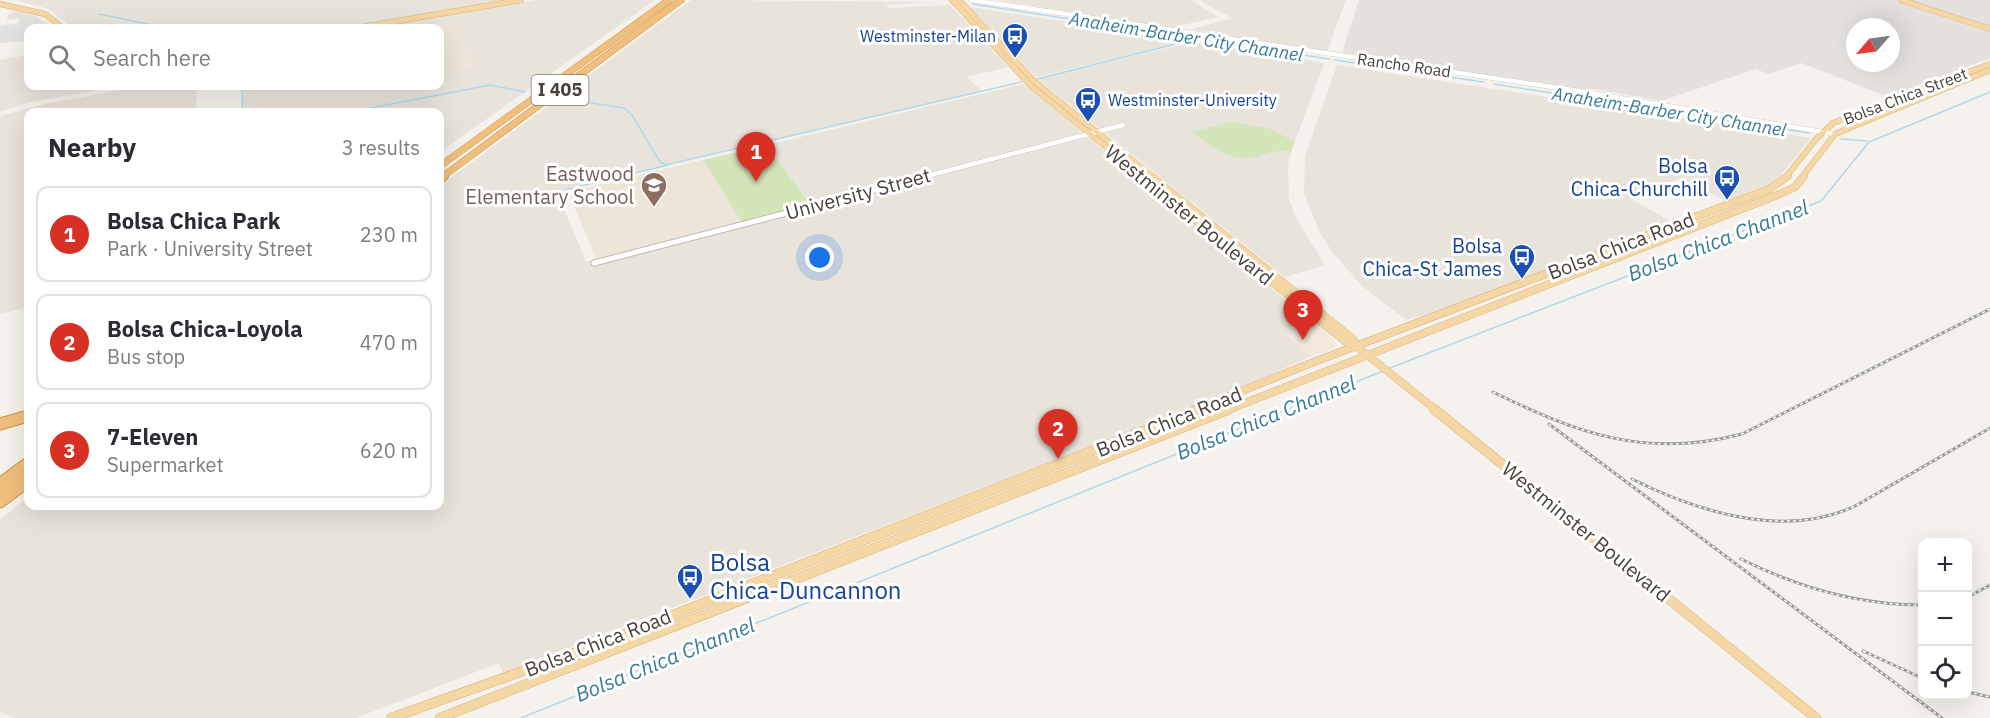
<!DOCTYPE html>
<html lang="en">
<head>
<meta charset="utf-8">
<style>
  :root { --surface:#fff; --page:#f2f2f3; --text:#2b2b33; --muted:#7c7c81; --line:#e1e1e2; --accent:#d93025 }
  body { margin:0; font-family:"IBM Plex Sans",sans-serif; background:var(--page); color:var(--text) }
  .controls { position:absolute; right:18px; bottom:18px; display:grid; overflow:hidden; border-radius:12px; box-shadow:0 6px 24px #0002 }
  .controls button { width:54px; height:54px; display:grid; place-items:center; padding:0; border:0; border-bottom:2px solid var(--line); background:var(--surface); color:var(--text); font:30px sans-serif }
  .compass { position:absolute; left:1846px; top:18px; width:54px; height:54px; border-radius:50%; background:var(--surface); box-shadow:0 6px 24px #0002; rotate:242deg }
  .you { position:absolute; left:820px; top:258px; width:21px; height:21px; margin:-15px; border:4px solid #fff; border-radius:50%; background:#1a73e8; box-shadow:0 0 0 9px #1a73e833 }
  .badge { display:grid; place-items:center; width:39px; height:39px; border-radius:50%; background:var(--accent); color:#fff; font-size:20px; font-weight:700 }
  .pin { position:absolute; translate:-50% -50px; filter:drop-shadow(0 2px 3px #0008) }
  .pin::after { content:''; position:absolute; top:32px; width:21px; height:18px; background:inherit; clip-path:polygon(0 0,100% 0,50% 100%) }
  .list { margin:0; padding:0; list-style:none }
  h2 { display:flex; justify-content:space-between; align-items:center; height:78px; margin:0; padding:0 24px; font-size:26px }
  h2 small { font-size:20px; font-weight:400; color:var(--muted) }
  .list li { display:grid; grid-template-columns:39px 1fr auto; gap:18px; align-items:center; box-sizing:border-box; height:96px; margin:0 12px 12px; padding:0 12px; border:2px solid var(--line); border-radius:12px }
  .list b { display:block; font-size:22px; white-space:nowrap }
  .list p { margin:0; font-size:20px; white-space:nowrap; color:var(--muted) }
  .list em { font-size:20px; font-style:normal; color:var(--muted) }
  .icon { flex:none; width:33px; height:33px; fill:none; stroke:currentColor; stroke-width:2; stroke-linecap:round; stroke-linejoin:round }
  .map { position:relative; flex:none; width:1990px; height:718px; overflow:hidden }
  .search { position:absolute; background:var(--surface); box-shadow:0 6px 24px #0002; left:24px; top:24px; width:420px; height:66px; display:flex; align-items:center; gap:15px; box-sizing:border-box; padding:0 21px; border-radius:12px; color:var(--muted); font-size:22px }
  .panel { position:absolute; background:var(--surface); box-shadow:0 6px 24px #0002; left:24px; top:108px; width:420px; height:402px; border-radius:12px }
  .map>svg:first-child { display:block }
  .residential { fill:#e8e3db }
  .commercial { fill:#f4e7db }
  .industrial { fill:#e5e1de; fill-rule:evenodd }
  .education { fill:#ece5d8 }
  .green { fill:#d5e5ba }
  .parking { fill:#e4e2e0 }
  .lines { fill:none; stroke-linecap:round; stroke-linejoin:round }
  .stream { stroke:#b0d8eb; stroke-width:1.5 }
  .minor-far1-casing { stroke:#c0b9b0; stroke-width:5 }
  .minor-casing { stroke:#c0b9b0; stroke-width:7 }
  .major-far2-casing { stroke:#d9b376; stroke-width:6 }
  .major-far1-casing { stroke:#d9b376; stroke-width:8 }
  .major-casing { stroke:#d9b376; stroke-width:10 }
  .highway-far2-casing { stroke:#cf934c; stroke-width:7 }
  .highway-far1-casing { stroke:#cf934c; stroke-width:10 }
  .highway-casing { stroke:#cf934c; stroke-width:13 }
  .minor-far1 { stroke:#fff; stroke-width:4.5 }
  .minor { stroke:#fff; stroke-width:5 }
  .major-far2 { stroke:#f5d7a5; stroke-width:5 }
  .major-far1 { stroke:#f5d7a5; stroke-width:7 }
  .major { stroke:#f5d7a5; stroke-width:9 }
  .highway-far2 { stroke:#f0bf7c; stroke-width:6 }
  .highway-far1 { stroke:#f0bf7c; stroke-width:8 }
  .highway { stroke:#f0bf7c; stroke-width:11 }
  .rail-casing { stroke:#9a9a9a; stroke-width:3 }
  .rail { stroke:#fff; stroke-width:1.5; stroke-dasharray:3; stroke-linecap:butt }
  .labels { text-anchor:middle; stroke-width:6; stroke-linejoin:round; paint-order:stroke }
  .far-transit-label { font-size:16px; fill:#164399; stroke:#fff; text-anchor:end }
  .far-street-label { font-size:16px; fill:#49423b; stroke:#fff }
  .far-water-label { font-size:18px; font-style:italic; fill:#397b9c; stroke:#fff }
  .shield { fill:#fff; stroke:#807b76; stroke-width:1.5 }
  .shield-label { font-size:18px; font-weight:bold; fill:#49423b }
  .transit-label { font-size:20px; fill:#164399; stroke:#fff; text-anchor:end }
  .education-label { font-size:20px; fill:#785e54; stroke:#fff; text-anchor:end }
  .street-label { font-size:20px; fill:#49423b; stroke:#fff }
  .water-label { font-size:21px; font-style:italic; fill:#397b9c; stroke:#fff }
  .near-transit-label { font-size:24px; fill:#164399; stroke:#fff; text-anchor:start }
</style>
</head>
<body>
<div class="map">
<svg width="1990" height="718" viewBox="0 0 1990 718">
  <rect width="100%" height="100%" fill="#f5f2ed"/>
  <g class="residential">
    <polygon points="15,0 508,0 343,28 73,28 49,9"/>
    <polygon points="535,0 655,0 440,152 440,112 242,112 243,86 440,86 440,28 372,28"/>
    <polygon points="691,0 938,2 885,5 889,8 950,5 1008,67 967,77 982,91 530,197 531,201 558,195 586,261 598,261 811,204 767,145 1023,84 1316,325 1287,335 1311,356 1243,387 503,673 499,663 356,718 13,718 0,711 0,519 28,497 28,506 440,506 440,186"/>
    <polygon points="997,0 1191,0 1218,17 1169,28"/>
    <polygon points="1199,0 1346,0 1327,52 1195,30 1195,28 1232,18"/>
    <polygon points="970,7 1190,41 1036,77"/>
    <polygon points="1193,42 1324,63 1295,142 1272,129 1259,156 1282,150 1291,152 1288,165 1289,199 1296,218 1325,265 1285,277 1038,79"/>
    <polygon points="28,55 28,86 122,86 31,102 0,112 0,60"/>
    <polygon points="1337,65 1600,105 1811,138 1780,176 1770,183 1726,201 1682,178 1629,198 1670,221 1439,311 1406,320 1362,286 1333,253 1320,233 1304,193 1305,156"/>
    <polygon points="141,86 198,86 195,112 28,112 28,307 0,314 0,116 45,104"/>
  </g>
  <polygon class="commercial" points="1316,325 1336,342 1335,348 1311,356 1286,335"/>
  <path class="industrial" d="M1359,0H1990V58L1888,97L1801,63L1768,74L1756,69L1661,101L1596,89H1577L1342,53ZM1855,27H1891V63H1855Z"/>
  <g class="education">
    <polygon points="459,21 476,67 440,74 440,28 415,28"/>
    <polygon points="703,160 742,223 597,261 568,192"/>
  </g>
  <g class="green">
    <path d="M1230,122L1272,129L1295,142L1291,152C1278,149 1271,153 1259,156C1232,164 1212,147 1192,132Z"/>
    <polygon points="767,145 811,205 742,223 703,160"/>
  </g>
  <polygon class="parking" points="16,11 36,16 52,28 28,28 28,41 0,43 0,26 19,23 20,18 6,20 9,14"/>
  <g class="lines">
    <g class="stream">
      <polyline points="972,4 1329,59"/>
      <polyline points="99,14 167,28"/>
      <polyline points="1335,60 1483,82"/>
      <polyline points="1037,79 1196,39"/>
      <polyline points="1494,84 1809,133"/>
      <polyline points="242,86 242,112"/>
      <polyline points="560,98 624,108 632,115 660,162 666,165 1021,82"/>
      <polyline points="350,112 490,85 525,92"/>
      <polyline points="1841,139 1867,141"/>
      <polyline points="532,198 668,165"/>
      <polyline points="1390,368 1821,201 1869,142 1990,92"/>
      <polyline points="521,718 1383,371"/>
    </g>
    <g class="minor-far1-casing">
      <g id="minor-far1">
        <polyline points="972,0 1579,91 1835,134"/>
        <polyline points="923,177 1123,125"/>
      </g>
    </g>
    <g class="minor-casing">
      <polyline id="minor" points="594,263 929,176"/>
    </g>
    <g class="major-far2-casing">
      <g id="major-far2">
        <polyline points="952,0 1032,87 1143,177"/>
        <polyline points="959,0 1034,81 1153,177"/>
        <polyline points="1901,0 1990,29"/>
        <polyline points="0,4 45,14 63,28"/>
        <polyline points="356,28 521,0"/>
        <polyline points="1786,177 1816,139 1833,123 1990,64"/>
        <polyline points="1802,177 1835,134 1990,70"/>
      </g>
    </g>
    <g class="major-far1-casing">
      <g id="major-far1">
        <polyline points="1141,176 1346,342 1356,346 1436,410"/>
        <polyline points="1151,176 1353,339 1356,346"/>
        <polyline points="1195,410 1306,365 1769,189 1788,176"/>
        <polyline points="1227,410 1780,194 1795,187 1804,176"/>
      </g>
    </g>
    <g class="major-casing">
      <g id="major">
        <polyline points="1434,409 1816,718"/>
        <polyline points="391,718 599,644 1199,409"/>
        <polyline points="440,718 1230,409"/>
      </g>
    </g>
    <g class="highway-far2-casing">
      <g id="highway-far2">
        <polyline points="440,166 669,0"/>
        <polyline points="442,177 681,0"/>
      </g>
    </g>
    <g class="highway-far1-casing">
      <polyline id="highway-far1" points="440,179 444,176"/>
    </g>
    <g class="highway-casing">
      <g id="highway">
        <polyline points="0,424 28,416"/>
        <polyline points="0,484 28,463"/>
        <polyline points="0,494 28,473"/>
        <polyline points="0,502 28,481"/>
      </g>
    </g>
    <use href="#minor-far1" class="minor-far1"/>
    <use href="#minor" class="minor"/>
    <use href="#major-far2" class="major-far2"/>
    <use href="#major-far1" class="major-far1"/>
    <use href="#major" class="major"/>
    <use href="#highway-far2" class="highway-far2"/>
    <use href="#highway-far1" class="highway-far1"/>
    <use href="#highway" class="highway"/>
    <g class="rail-casing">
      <g id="rail">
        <path d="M1493,392C1579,434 1646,459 1742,434L1990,309"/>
        <polyline points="1549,424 1942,718"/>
        <path d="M1632,479C1698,512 1786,540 1857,505L1990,428"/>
        <path d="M1741,559C1799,588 1857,605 1922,605"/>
        <polyline points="1968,597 1990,585"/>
        <polyline points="1863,651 1922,678"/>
        <polyline points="1968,692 1990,697"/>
      </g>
    </g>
    <use href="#rail" class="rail"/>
  </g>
  <defs>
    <g id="bus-pin" transform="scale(1.35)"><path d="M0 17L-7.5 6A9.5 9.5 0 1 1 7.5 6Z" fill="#1a4fb4" stroke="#fff"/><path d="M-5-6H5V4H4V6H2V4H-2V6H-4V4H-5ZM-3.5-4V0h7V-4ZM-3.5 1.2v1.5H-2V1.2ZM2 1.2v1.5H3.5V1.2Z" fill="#fff"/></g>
    <g id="school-pin" transform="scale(1.35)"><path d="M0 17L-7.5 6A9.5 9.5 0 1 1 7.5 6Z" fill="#8d6e63" stroke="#fff"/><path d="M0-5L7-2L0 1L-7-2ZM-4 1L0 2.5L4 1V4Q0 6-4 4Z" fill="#fff"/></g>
  </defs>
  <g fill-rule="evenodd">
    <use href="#bus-pin" x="1015" y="36"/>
    <use href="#bus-pin" x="1088" y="100"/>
    <use href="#bus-pin" x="1727" y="178"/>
    <use href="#school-pin" x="654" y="185"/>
    <use href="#bus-pin" x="1522" y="257"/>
    <use href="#bus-pin" x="690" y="577"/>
  </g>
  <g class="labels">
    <g class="far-transit-label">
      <text x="996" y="42">Westminster-Milan</text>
      <text x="1108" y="106" text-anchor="start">Westminster-University</text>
    </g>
    <g class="far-street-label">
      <text transform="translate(1404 65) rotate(8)" y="6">Rancho Road</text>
      <text transform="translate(1905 96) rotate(-21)" y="6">Bolsa Chica Street</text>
    </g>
    <g class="far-water-label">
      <text transform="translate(1186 37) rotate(9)" y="6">Anaheim-Barber City Channel</text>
      <text transform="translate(1669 112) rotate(9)" y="6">Anaheim-Barber City Channel</text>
    </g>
    <rect class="shield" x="531.5" y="75" width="57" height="30" rx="4.5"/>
    <g class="shield-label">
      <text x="560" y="96">I 405</text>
    </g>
    <g class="transit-label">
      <text x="1708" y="173">Bolsa<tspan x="1708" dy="23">Chica-Churchill</tspan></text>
      <text x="1502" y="253">Bolsa<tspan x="1502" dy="23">Chica-St James</tspan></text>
    </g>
    <g class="education-label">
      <text x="634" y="181">Eastwood<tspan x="634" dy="23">Elementary School</tspan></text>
    </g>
    <g class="street-label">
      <text transform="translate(858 194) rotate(-15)" y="7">University Street</text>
      <text transform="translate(1189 215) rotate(39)" y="7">Westminster Boulevard</text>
      <text transform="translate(1621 246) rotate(-21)" y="7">Bolsa Chica Road</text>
      <text transform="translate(1169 422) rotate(-22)" y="7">Bolsa Chica Road</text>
      <text transform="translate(1586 532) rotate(39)" y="7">Westminster Boulevard</text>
      <text transform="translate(598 643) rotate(-21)" y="7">Bolsa Chica Road</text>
    </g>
    <g class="water-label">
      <text transform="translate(1718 241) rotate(-21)" y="7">Bolsa Chica Channel</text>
      <text transform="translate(1266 418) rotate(-22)" y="7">Bolsa Chica Channel</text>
      <text transform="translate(665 660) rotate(-22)" y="7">Bolsa Chica Channel</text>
    </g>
    <g class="near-transit-label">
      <text x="710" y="571">Bolsa<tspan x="710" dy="28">Chica-Duncannon</tspan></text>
    </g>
  </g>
</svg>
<div class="controls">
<button>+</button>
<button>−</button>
<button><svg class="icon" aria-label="locate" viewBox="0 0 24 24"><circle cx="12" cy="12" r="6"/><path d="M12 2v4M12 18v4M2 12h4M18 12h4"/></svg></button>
</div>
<svg class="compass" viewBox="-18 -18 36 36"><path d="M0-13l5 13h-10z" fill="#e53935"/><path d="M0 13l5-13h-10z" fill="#7c7c81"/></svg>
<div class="you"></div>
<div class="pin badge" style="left:756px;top:182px">1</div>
<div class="pin badge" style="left:1058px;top:459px">2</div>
<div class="pin badge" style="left:1303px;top:340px">3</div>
<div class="search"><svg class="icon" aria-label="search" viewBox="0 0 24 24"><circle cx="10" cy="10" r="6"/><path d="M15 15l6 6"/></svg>Search here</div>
<section class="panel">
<h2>Nearby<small>3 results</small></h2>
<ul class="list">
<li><span class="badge">1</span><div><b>Bolsa Chica Park</b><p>Park · University Street</p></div><em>230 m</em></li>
<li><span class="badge">2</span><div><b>Bolsa Chica-Loyola</b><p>Bus stop</p></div><em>470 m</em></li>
<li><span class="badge">3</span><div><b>7-Eleven</b><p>Supermarket</p></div><em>620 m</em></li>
</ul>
</section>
</div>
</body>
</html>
